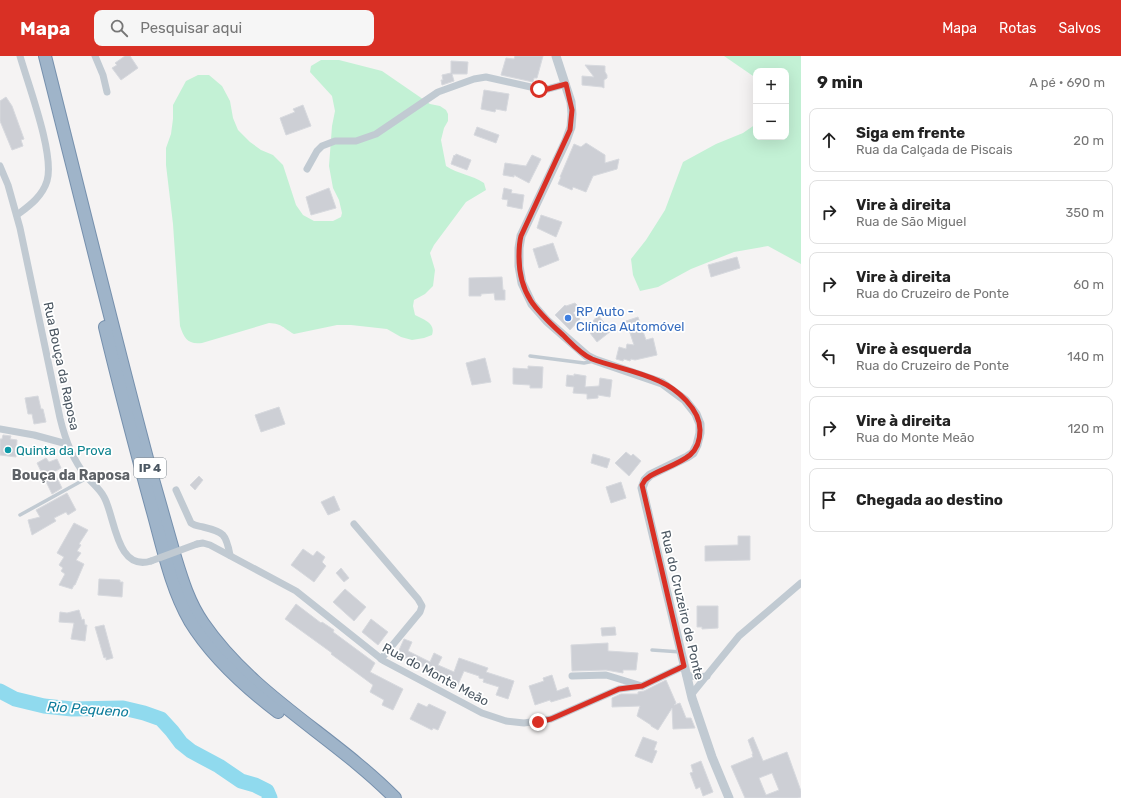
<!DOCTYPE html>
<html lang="pt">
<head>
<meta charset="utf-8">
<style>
  :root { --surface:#fff; --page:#f6f6f6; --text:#222; --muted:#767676; --line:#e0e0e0; --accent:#d93025 }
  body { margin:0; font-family:Rubik,sans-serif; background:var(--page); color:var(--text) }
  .controls { position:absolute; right:12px; top:12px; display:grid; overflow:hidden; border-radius:8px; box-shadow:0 4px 16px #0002 }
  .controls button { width:36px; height:36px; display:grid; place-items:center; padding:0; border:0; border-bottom:1px solid var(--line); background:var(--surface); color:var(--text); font:20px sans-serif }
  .stop { position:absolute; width:12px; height:12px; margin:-9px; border:3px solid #d93025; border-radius:50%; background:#fff }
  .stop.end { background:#d93025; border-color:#fff; box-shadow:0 1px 4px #0008 }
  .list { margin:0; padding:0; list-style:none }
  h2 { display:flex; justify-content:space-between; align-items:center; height:52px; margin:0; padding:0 16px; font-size:17px }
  h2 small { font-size:13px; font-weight:400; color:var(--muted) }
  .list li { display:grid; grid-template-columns:26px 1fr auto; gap:12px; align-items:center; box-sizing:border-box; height:64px; margin:0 8px 8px; padding:0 8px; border:1px solid var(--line); border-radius:8px }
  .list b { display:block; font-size:15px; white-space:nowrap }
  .list p { margin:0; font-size:13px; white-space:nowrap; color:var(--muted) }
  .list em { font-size:13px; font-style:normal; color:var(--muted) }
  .icon { flex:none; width:22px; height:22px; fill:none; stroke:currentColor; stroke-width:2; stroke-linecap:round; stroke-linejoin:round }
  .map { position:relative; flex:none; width:801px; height:742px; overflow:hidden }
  header { display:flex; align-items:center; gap:24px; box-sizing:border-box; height:56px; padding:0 20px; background:var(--accent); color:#fff }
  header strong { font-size:19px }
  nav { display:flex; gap:22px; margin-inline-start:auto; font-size:14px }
  .search { width:280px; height:36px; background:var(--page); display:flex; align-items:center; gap:10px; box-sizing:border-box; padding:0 14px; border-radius:8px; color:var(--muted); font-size:15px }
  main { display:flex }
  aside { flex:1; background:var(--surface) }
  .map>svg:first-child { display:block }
  .green { fill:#c3f1d5 }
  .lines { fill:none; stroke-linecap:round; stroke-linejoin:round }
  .river { stroke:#90daee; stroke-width:15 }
  .building { fill:#cdcfd5; stroke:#d7d9de; fill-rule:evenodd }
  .trunk-casing { stroke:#7690ad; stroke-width:14 }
  .service { stroke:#c1cad2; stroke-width:3.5 }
  .minor { stroke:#c1cad2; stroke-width:7 }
  .tertiary { stroke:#c1cad2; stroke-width:9 }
  .trunk { stroke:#9fb4c9; stroke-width:12 }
  .minor-bridge { stroke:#c1cad2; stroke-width:7 }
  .route { stroke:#d93025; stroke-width:5 }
  .shop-dot { fill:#3f7fe0; stroke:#fff; stroke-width:1.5 }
  .culture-dot { fill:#0f9aa8; stroke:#fff; stroke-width:1.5 }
  .labels { text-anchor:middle; stroke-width:3.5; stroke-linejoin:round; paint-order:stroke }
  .shield { fill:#fff; stroke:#808990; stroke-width:1 }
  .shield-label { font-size:12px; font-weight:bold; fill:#4a5661 }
  .shop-label { font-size:13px; fill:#366cbe; stroke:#fff; text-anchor:start }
  .street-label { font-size:13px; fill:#4a5661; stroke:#fff }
  .culture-label { font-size:13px; fill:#0d838f; stroke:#fff; text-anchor:start }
  .neighbourhood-label { font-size:14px; font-weight:bold; fill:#5f6368; stroke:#fff }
  .water-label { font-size:14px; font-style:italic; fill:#0c7c9b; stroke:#fff }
</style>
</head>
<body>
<header>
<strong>Mapa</strong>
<div class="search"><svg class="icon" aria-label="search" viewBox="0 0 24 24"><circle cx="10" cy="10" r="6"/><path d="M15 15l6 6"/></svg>Pesquisar aqui</div>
<nav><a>Mapa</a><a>Rotas</a><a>Salvos</a></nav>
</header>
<main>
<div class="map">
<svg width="801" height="742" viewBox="0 0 801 742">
  <rect width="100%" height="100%" fill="#f5f3f3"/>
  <g class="green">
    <polygon points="724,0 801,0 801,208 768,190 734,196 691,213 658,231 640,235 633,219 631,203 646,184 665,154 683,106 716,88 743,77 756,68 756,81 786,81 786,15 756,15 756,22"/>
    <path d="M321,4H339L382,15L430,48L440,50L446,54L448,58V65L444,72L441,84L446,110C458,118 472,119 484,127L486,134L466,146L434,189L430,197L435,214L433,230L425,238L414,244L413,250L415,259C424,264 436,267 432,279L424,282L412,284L401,281L387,273L351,269H337L294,278C283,272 283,268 269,267L202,287C188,289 184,282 180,270L173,168L166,109V92L171,78L173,63V49L186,25L198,19H209L222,30L230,45L233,62L238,74L250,86L261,94L273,99L283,109L296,149L303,159L314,165H333L341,161L342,157L339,144L333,132L329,110L332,70L335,55L332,40L310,16L311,10Z"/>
  </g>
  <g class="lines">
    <polyline class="river" points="0,635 15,643 44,650 72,653 123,652 144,657 161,663 172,675 181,687 191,695 219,710 241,725 255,729 267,735 270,742"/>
  </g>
  <g class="building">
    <polygon points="125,0 130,0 138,12 121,24 112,12 117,9 115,7"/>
    <polygon points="515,0 543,0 537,22 534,22 533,26 501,19 506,2 514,3"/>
    <polygon points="451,5 468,6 467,18 452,18 454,25 442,29 441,24 443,24 442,19 451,17"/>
    <polygon points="585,9 605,10 605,16 607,19 607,22 604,24 604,32 602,31 582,29 582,20 594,21"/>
    <polygon points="484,34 509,38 506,55 496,53 495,56 481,53"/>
    <polygon points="6,41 12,50 24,83 21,84 23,90 12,94 0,65 0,45"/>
    <polygon points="303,49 311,70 286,79 280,62 295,56 293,53"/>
    <polygon points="477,71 499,79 496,87 474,79"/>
    <polygon points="586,87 605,99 605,107 619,103 617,113 593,120 586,136 573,131 572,134 558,128 561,121 560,121 574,88 581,91"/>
    <polygon points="456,98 471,104 467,114 451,108 454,99 455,100"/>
    <polygon points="532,99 541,103 529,127 514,119 514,121 503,119 505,107 526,110"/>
    <polygon points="329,132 336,152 311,159 306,141"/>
    <polygon points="504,132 512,134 511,137 524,139 522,153 507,150 508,144 502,143"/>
    <polygon points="541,159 562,166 556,181 537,172"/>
    <polygon points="553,187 559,204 539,212 533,193"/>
    <polygon points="737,201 740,212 711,221 708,209"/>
    <polygon points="502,221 503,234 505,234 505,244 495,244 494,237 481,238 481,240 469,240 469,222"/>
    <polygon points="575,247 579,251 573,257 580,263 570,274 555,259 565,249 566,250"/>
    <polygon points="598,259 611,275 597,286 590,277 598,270 593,265"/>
    <polygon points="638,261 646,284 653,282 657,299 635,304 631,303 630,305 624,303 623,305 616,303 619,291 626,293 627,288 634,289 626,265"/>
    <polygon points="485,302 491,326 472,329 466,307"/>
    <polygon points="528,310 543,311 542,332 530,332 530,329 513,328 513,312 528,313"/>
    <polygon points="574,318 586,320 585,331 599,330 600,322 612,324 610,341 598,339 598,342 587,343 587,338 573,337 574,331 566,330 567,319 574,320"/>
    <polygon points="38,340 41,353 43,353 46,366 34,368 32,358 28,358 25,342"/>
    <polygon points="279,351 285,368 261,376 255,359"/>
    <polygon points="3,379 11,380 10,383 17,384 16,401 0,399 0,383 2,383"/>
    <polygon points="626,396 631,400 633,398 641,405 629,420 615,407"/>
    <polygon points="593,398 610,403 607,412 591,407"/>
    <polygon points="46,402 49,406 57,403 61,412 54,416 62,432 52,438 37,407"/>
    <polygon points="199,420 203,424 195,434 190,429"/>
    <polygon points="621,426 626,442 611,447 606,431"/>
    <polygon points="67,437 76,454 68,459 66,456 54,462 56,465 32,479 28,464 40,461 36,454"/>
    <polygon points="334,440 340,454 328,459 321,446"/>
    <polygon points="74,467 88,474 79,488 81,489 77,495 81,497 76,504 84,508 75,529 74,529 72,533 59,529 65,518 61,515 63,512 59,509 64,501 57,497"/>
    <polygon points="738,480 750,480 750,504 705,505 705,490 738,489"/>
    <polygon points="303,493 313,500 317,495 325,501 322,506 326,510 314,526 291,509"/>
    <polygon points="341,512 349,522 344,526 336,517"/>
    <polygon points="99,523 120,524 120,526 123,526 122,541 98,539"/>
    <polygon points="345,533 366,551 354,565 333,546"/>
    <polygon points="296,548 321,567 322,566 334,574 333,576 375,607 370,616 403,633 393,654 382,649 384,644 370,636 373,629 331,598 332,597 285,563"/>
    <polygon points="697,550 718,550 718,572 702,573 702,571 697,571"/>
    <polygon points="79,554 82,564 84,563 85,569 87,569 85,585 71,583 74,567 59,566 60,556 67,557"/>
    <polygon points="371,563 388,576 378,589 362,576"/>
    <polygon points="104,569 113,602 106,604 106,601 104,602 95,571"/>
    <polygon points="615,571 616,579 602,580 601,572"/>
    <polygon points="404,583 412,586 408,595 430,606 434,597 442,601 438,609 454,616 459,602 488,612 486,616 514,625 508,643 496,639 499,631 483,626 484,623 479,622 479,620 464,615 457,631 448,627 449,624 426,614 427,613 405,602 404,604 396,601"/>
    <polygon points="608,587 608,595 638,597 636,614 623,614 623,617 606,614 572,615 571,589"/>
    <polygon points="552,619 557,635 568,631 571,640 551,646 550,644 535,649 529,630 544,625 543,622"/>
    <polygon points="666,624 676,647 674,649 680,647 686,662 691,662 695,672 673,673 672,652 658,674 651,670 651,669 637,660 640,650 612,651 612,642 621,638 638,638 638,636 644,635"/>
    <polygon points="418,647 427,651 429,648 446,656 438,674 433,672 432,674 410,663"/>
    <polygon points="643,681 657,686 654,694 657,695 652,707 635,700"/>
    <path d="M753,681L763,705L787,696L801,735V741L798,742H745L731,710L753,701L752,698H753L748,684ZM772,717L779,734L766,739L759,722Z"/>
    <polygon points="701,705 713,736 703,740 700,731 696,733 690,717 693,716 691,709"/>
  </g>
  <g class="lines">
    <g class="trunk-casing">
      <g id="trunk">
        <path d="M45,0C79,135 112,271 148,406C157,438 166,469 175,501C182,524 189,547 203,567C253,640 334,680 395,742"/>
        <path d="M105,271C120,333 136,394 153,456C163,492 171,532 190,565C212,601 244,630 278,656"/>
      </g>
    </g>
    <g class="service">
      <polyline points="530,300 584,307 594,305"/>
      <polyline points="20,459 87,422"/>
      <polyline points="652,594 681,596"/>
    </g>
    <g class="minor">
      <polyline points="95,0 103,19 107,36"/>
      <path d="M0,110L8,129L20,172L60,362C65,383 72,403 86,420C92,427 100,433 104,441C115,460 116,516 151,505"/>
      <polyline points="307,113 317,95 322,90 335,85 356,85 376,78 438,36 474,23 486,21 544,34 566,28"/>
      <path d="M17,159C29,150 42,141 47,125C55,99 28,28 20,0"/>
      <polyline points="0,373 34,379 67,388"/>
      <path d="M176,434L191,467C195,470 199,470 203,471C224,476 226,478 230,499"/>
      <polyline points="354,468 418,543 422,550 420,556 381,603"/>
      <polyline points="197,488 203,487 210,489 296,535 384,605 482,657 506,665 524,667 551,663 619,633 642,630 684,610"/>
      <polyline points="686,619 697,621 707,620"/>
      <polyline points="572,620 606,619 642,630"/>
      <polyline points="691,639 739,580 801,527"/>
    </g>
    <polyline class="tertiary" points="556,0 571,46 572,58 571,71 566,85 521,180 519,192 519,210 522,227 532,248 547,265 587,300 595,304 662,327 685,344 696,358 700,368 700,377 697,389 693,397 687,401 650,419 645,424 642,432 692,642 712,701 729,742"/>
    <use href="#trunk" class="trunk"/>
    <polyline class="minor-bridge" points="151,505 197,488"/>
  </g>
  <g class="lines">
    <path class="route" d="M538,666L551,663L619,633L642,630L684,610L642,429L645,424L650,420C662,413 679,408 690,399C697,393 700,383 700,374C700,353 677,333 659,325C638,315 614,311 592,303C581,298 573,289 564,280C538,256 519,240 519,201C519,194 519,187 521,180L570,74L572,54L566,28L548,33H539"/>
  </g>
  <circle class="shop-dot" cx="568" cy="262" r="4"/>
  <circle class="culture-dot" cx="8" cy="394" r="4"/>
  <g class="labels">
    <rect class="shield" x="134" y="402" width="32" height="20" rx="3"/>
    <g class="shield-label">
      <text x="150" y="416">IP 4</text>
    </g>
    <g class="shop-label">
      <text x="576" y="260">RP Auto -<tspan x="576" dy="15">Clínica Automóvel</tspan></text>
    </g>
    <g class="street-label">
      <text transform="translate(62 310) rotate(78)" y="5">Rua Bouça da Raposa</text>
      <text transform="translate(683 549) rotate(77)" y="5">Rua do Cruzeiro de Ponte</text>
      <text transform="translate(436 618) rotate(28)" y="5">Rua do Monte Meão</text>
    </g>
    <g class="culture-label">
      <text x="16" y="399">Quinta da Prova</text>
    </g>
    <g class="neighbourhood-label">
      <text x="71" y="424">Bouça da Raposa</text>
    </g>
    <g class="water-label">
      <text transform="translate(88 653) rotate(4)" y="5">Rio Pequeno</text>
    </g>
  </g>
</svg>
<div class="controls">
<button>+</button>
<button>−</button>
</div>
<div class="stop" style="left:539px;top:33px"></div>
<div class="stop end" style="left:538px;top:666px"></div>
</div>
<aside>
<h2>9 min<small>A pé · 690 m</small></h2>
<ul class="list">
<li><svg class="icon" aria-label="ahead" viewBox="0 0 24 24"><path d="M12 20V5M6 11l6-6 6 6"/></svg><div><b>Siga em frente</b><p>Rua da Calçada de Piscais</p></div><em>20 m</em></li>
<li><svg class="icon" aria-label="right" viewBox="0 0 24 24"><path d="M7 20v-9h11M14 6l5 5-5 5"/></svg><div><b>Vire à direita</b><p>Rua de São Miguel</p></div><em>350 m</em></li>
<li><svg class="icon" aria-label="right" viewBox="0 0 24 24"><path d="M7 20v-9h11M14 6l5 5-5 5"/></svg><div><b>Vire à direita</b><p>Rua do Cruzeiro de Ponte</p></div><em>60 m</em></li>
<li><svg class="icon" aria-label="left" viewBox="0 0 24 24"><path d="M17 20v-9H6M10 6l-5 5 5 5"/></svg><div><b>Vire à esquerda</b><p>Rua do Cruzeiro de Ponte</p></div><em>140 m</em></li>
<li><svg class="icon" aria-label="right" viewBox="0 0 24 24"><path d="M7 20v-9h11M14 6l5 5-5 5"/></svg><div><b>Vire à direita</b><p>Rua do Monte Meão</p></div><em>120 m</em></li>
<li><svg class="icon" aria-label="arrive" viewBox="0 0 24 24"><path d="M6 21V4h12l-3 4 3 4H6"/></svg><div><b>Chegada ao destino</b></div></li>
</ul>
</aside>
</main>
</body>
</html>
